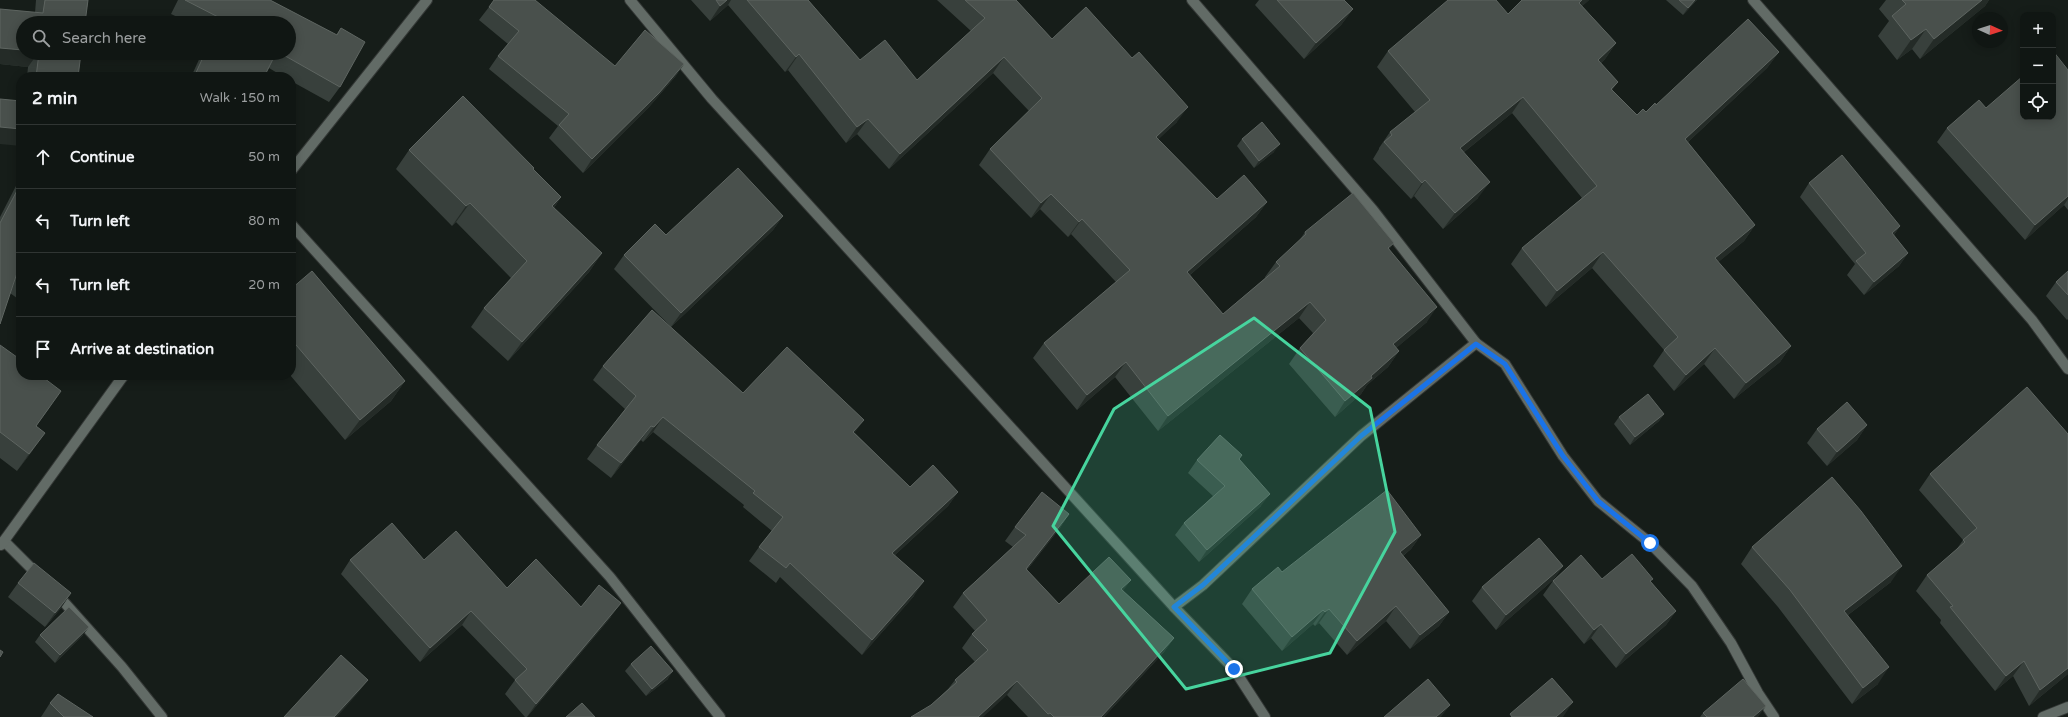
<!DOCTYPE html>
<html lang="en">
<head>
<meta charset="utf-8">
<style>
  :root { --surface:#101613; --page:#1e2321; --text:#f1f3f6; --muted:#9c9fa0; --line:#303533 }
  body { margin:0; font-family:"Varela Round",sans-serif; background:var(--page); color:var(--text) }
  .controls { position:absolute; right:12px; top:12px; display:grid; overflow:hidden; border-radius:8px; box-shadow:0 2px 10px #0003 }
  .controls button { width:36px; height:36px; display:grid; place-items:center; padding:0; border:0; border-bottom:1px solid var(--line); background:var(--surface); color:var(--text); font:20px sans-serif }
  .compass { position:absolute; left:1972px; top:12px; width:36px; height:36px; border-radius:50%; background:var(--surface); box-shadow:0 2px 10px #0003; rotate:93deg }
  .stop { position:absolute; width:12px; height:12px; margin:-9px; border:3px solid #1a73e8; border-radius:50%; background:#fff }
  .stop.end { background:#1a73e8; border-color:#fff; box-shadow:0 1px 4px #0008 }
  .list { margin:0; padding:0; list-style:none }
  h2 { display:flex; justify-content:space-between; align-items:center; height:52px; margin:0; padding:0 16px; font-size:17px }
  h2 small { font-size:13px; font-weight:400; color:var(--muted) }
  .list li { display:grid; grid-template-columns:26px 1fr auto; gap:12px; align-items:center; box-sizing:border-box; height:64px; padding:0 16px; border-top:1px solid var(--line) }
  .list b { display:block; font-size:15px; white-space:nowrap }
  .list em { font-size:13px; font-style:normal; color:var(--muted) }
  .icon { flex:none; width:22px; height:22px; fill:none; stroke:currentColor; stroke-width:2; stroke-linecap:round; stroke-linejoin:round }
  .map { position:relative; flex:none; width:2068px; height:717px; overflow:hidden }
  .search { position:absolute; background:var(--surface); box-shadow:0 2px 10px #0003; left:16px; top:16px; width:280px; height:44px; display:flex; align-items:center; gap:10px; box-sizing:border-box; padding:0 14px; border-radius:22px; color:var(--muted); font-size:15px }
  .panel { position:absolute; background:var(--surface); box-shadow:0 2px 10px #0003; left:16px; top:72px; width:280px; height:308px; border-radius:16px }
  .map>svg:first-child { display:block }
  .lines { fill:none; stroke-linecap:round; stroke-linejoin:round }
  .street-casing { stroke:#343836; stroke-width:12 }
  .street { stroke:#626b66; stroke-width:10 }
  .wall { fill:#38403c }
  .shaded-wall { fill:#242b27 }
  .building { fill:#49504c; stroke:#5e6561 }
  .route { stroke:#1a73e8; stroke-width:5 }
  .marked { fill:#47d49e; fill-opacity:0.2; stroke:#47d49e; stroke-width:3; stroke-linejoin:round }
</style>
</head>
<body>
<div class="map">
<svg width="2068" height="717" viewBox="0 0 2068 717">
  <rect width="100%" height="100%" fill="#161d19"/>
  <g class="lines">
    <g class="street-casing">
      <g id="street">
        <polyline points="630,0 712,99 1174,607 1234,669 1265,717"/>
        <polyline points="1192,0 1373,210 1476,343 1505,364 1563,456 1598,501 1650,543 1692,586 1731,643 1758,693 1774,717"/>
        <polyline points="1753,0 2032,320 2068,369"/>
        <polyline points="291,171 427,0"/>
        <polyline points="291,224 610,577 720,717"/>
        <polyline points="4,541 40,577"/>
        <polyline points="1,545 124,375"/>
        <polyline points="55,592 122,667 162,717"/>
        <polyline points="1174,607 1203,585 1361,436 1476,343"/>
        <polyline points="2043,717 2068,707"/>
      </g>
    </g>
    <use href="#street" class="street"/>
  </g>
  <g class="wall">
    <polygon points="36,0 88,0 85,23 23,23 23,53 81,53 78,77 27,77 28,67 0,64 0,9 35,13"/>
    <polygon points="178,0 270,0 336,35 341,28 340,87 329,102 291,81 291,77 284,77 269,68 264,77 191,77 202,53 289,53 289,23 190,23 171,14"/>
    <polygon points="691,0 808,0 860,60 917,80 971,31 937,0 1016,0 1052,39 1177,122 1158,139 1217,199 1267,202 1256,217 1190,275 1223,314 1265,278 1265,277 1276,262 1299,241 1305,232 1389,249 1427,322 1396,348 1399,351 1388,367 1367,385 1361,394 1335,417 1289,364 1300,348 1313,333 1299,318 1158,431 1115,377 1077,410 1033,358 1044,343 1116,282 1071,234 1068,237 1040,209 1031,218 979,165 990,149 1029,111 993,73 889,169 857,134 846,143 788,70 785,72 728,5 710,21"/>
    <polygon points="1259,0 1344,0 1353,9 1341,25 1304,59 1255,5"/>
    <polygon points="1522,0 1589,0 1582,6 1616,43 1605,59 1601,63 1618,82 1612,90 1637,115 1646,112 1656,105 1779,52 1767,68 1688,142 1755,225 1744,241 1718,262 1791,346 1780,362 1734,399 1704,364 1674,391 1653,366 1664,350 1592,268 1546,307 1511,264 1522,248 1582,198 1512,113 1463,153 1478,198 1443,229 1414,196 1411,199 1373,159 1379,149 1379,148 1390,132 1415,112 1377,67 1388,51 1508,14"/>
    <polygon points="1666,0 1697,0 1683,15"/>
    <polygon points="1886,0 1989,0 1985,6 1920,59 1912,49 1897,60 1878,36 1889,21 1879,9"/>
    <polygon points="489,7 615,66 684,64 675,77 649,107 583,173 549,138 558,126 489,69 498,56 508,44 479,20"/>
    <polygon points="2068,70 2068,210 2064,205 2025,240 1937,142 1947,128 1986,108"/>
    <polygon points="1242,139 1274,152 1254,168 1237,146"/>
    <polygon points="409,150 533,170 561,197 554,208 602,253 589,272 508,361 471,327 484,308 511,278 456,222 452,226 396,169"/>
    <polygon points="21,179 21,301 10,293 0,324 0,217 18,182"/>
    <polygon points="1809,183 1900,226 1894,235 1908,253 1899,266 1864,295 1847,275 1855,264 1800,197"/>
    <polygon points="783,216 773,230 671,327 614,269 624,255 666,235"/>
    <polygon points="2068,271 2068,319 2067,320 2046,296 2056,282"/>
    <polygon points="291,289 405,381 391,401 345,440 290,375 291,375"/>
    <polygon points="0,345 50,407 36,426 33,450 17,471 0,458"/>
    <polygon points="603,366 743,393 855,433 910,487 958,492 948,506 895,555 914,596 862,655 780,577 776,583 749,561 759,547 772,531 743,507 744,505 653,432 643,442 641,440 611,478 587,459 597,445 625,409 593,380"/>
    <polygon points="1664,414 1659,421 1630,445 1614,424 1619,417"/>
    <polygon points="1867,425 1857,440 1827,466 1807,443 1817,429"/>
    <polygon points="2068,434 2068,674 2029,706 2013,676 1995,691 1940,623 1941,620 1916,591 1927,575 1956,550 1963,540 1919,490 1930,474"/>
    <polygon points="1239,459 1261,506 1199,562 1175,535 1184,523 1213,496 1188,473 1197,460"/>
    <polygon points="1069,514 1060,528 1027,570 1059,604 1123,591 1174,638 1164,652 1104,717 1028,717 1007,695 931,705 948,689 955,680 975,662 962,648 972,634 975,631 953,607 963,593 1013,547 1005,541 1015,527"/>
    <polygon points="1421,535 1411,549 1403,556 1449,612 1439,626 1410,649 1386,621 1347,655 1319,623 1315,626 1313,624 1282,651 1242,604 1252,589 1282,572"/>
    <polygon points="1752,547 1891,582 1848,615 1878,684 1852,704 1778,607 1741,564"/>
    <polygon points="350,560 507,588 581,607 611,617 527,717 525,717 505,694 515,680 462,625 420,662 341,574"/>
    <polygon points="1563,566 1553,580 1496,630 1472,601 1482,587"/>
    <polygon points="1602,579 1651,582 1676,611 1666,625 1616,668 1591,638 1584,644 1543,595 1553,581"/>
    <polygon points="18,583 71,593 61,608 45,627 8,597"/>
    <polygon points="40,635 83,635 55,663 35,642"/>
    <polygon points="631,664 668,679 646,696 625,671"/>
    <polygon points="50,703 93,717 41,717"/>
    <polygon points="1703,713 1758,717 1700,717"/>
  </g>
  <g class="shaded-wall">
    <polygon points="727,0 731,0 728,5 710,21 720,6"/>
    <polygon points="1582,0 1589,0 1568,19 1579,3"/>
    <polygon points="1695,0 1697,0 1683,15 1688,8"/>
    <polygon points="1982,0 1989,0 1985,6 1920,59 1934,39"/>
    <polygon points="1353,9 1341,25 1304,59 1316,43"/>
    <polygon points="1926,29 1912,49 1897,60 1911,40"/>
    <polygon points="1616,43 1605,59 1587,76 1598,60"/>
    <polygon points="0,48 23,50 23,53 38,53 28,67 0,64"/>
    <polygon points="1779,52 1767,68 1674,155 1685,139"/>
    <polygon points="799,54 788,70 785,72 796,57"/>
    <polygon points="1004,57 993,73 889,169 900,154"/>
    <polygon points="684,64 675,77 649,107 583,173 592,159"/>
    <polygon points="1523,97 1512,113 1448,165 1460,148"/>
    <polygon points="1188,107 1177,122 1145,152 1156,137"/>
    <polygon points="868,119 857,134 846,143 857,127"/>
    <polygon points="0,127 21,129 21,146 0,144"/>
    <polygon points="1280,144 1274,152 1254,168 1259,161"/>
    <polygon points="1425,180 1414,196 1411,199 1422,183"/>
    <polygon points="1490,182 1478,198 1443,229 1455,213"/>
    <polygon points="1051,194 1040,209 1031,218 1041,203"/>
    <polygon points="2068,196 2068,199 2064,205 2025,240 2035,225"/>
    <polygon points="561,197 548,217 552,206"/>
    <polygon points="1267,202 1256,217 1176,287 1187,272"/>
    <polygon points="470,203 456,222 452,226 466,206"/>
    <polygon points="783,216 773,230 671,327 681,313"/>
    <polygon points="1082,219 1071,234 1068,237 1079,222"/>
    <polygon points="1755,225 1744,241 1704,274 1715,258"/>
    <polygon points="1900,226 1891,239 1892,233"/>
    <polygon points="1394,243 1383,258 1388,248"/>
    <polygon points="1603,252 1592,268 1546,307 1557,291"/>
    <polygon points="602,253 589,272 508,361 522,342"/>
    <polygon points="1908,253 1899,266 1864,295 1874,282"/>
    <polygon points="1310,302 1299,318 1158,431 1168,416"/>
    <polygon points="1437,307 1427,322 1382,360 1393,344"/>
    <polygon points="1791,346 1780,362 1734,399 1746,383"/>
    <polygon points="1715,348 1704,364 1674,391 1686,375"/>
    <polygon points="1399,351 1388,367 1367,385 1361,394 1335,417 1345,401 1371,376"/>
    <polygon points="1126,362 1115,377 1077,410 1087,395"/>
    <polygon points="405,381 391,401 345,440 360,420"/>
    <polygon points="1664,414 1659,421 1630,445 1635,437"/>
    <polygon points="663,417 653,432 643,442 654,427"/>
    <polygon points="864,420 854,434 853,432"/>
    <polygon points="1867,425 1857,440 1827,466 1837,452"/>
    <polygon points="651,426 641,440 611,478 621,463"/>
    <polygon points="45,433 33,450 17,471 29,454"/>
    <polygon points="958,492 948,506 882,567 892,553"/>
    <polygon points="1270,494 1261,506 1199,562 1207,550"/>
    <polygon points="1069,514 1060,528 1017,583 1026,569"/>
    <polygon points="1421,535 1411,549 1390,566 1400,552"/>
    <polygon points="1563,566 1553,580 1496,630 1506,615"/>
    <polygon points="1902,566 1891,582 1832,627 1844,611"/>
    <polygon points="1131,580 1121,594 1121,589"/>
    <polygon points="924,581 914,596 862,655 872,640"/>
    <polygon points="71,593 61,608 45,627 55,613"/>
    <polygon points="621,603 611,617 527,717 536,704"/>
    <polygon points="1396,606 1386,621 1347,655 1357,641"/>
    <polygon points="1329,609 1319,623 1315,626 1325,612"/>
    <polygon points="1323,610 1313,624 1282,651 1292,637"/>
    <polygon points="471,611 462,625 420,662 430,648"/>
    <polygon points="1676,611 1666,625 1616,668 1626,654"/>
    <polygon points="1449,612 1439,626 1410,649 1420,635"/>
    <polygon points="1601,624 1591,638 1584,644 1594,630"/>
    <polygon points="89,627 83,635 55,663 60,655"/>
    <polygon points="1174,638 1164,652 1104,717 1101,717"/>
    <polygon points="2024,661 2013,676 1995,691 2006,676"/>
    <polygon points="1889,667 1878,684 1852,704 1863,688"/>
    <polygon points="2068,668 2068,674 2029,706 2040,690"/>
    <polygon points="673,671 668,679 646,696 652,689"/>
    <polygon points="368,680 358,693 337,717 334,717"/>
    <polygon points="1017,681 1007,695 983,717 978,717"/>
    <polygon points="1573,702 1563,717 1556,717"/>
    <polygon points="1450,705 1441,717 1436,717"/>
    <polygon points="1766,706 1758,717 1753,717"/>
  </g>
  <g class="building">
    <polygon points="45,0 88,0 85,23 23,23 23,50 0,48 0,9 43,13"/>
    <polygon points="185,0 270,0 337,35 341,28 365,42 340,87 280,53 289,53 289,23 220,23 222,19"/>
    <polygon points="494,0 535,0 615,66 645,30 684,64 659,93 592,159 559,125 569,114 498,56 519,31 489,7"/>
    <polygon points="716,0 727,0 720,6"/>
    <polygon points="747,0 808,0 860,60 885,40 917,80 985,18 965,0 1016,0 1052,39 1086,7 1132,58 1139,52 1188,107 1156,137 1217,199 1244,175 1267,202 1187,272 1223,314 1280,266 1276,262 1306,234 1305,232 1353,193 1394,243 1388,248 1437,307 1393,344 1399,351 1371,376 1372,378 1345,401 1300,348 1326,320 1310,302 1168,416 1126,362 1087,395 1044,343 1130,270 1082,219 1079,222 1051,194 1041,203 990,149 1042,98 1004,57 900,154 868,119 857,127 799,54 796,57"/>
    <polygon points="1277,0 1344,0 1353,9 1316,43"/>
    <polygon points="1448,0 1496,0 1508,14 1522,0 1582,0 1579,3 1616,43 1598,60 1618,82 1611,89 1637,115 1643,109 1646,112 1655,103 1656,105 1748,19 1779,52 1685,139 1755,225 1715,258 1791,346 1746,383 1715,348 1686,375 1664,350 1678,337 1603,252 1557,291 1522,248 1597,186 1523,97 1460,148 1490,182 1455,213 1425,180 1422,183 1384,142 1392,135 1390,132 1430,100 1388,51"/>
    <polygon points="1679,0 1695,0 1688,8"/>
    <polygon points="1902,0 1982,0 1934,39 1926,29 1911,40 1892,16 1906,4"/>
    <polygon points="2053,51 2068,70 2068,196 2035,225 1947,128 1979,100 1986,108 2023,76 2023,117 2053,117"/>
    <polygon points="39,53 81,53 78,77 36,77"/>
    <polygon points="205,53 276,53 264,77 194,77"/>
    <polygon points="463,96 534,168 533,169 561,197 552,206 602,253 522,342 484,308 527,261 470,203 466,206 409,150"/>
    <polygon points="0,99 21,101 21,129 0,127"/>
    <polygon points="1262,122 1280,144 1259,161 1242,139"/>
    <polygon points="1842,155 1900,226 1892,233 1908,253 1874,282 1856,261 1866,253 1809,183"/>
    <polygon points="738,168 783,216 681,313 624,255 655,224 666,235"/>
    <polygon points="21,183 21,276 17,273 0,324 0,223"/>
    <polygon points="312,271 405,381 360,420 291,339 291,289"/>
    <polygon points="2068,271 2068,295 2056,282"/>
    <polygon points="652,310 743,393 787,347 864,420 853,432 910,487 933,465 958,492 892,553 924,581 872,640 790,563 786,568 759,547 783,517 753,493 755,491 663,417 654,427 651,426 621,463 597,445 636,396 603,366"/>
    <polygon points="0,345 21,360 21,375 40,375 61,391 36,426 45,433 29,454 0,432"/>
    <polygon points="2027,387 2068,434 2068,668 2040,690 2024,661 2006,676 1950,607 1953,606 1927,575 1965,542 1963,540 1977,528 1930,474"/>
    <polygon points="1648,394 1664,414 1635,437 1619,417"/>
    <polygon points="1847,402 1867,425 1837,452 1817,429"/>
    <polygon points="1220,435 1242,455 1239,459 1270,494 1207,550 1184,523 1225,486 1197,460"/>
    <polygon points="1832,477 1861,511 1902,566 1844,611 1889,667 1863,688 1790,590 1752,547"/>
    <polygon points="1387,490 1421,535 1400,552 1449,612 1420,635 1396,606 1357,641 1329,609 1325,612 1323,610 1292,637 1252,589 1278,567 1282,572"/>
    <polygon points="1042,492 1069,514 1026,569 1059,604 1109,557 1131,580 1121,589 1174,638 1101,717 1054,717 1050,713 1048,714 1017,681 978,717 911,717 931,705 957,682 955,680 988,650 972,634 987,620 963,593 1026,535 1015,527"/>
    <polygon points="392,523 424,560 456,531 507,588 536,559 581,607 599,585 621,603 536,704 515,680 527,669 471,611 430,648 350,560"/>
    <polygon points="1539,538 1563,566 1506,615 1482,587"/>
    <polygon points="1632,554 1653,579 1650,581 1676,611 1626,654 1601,624 1594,630 1553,581 1581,555 1602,579"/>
    <polygon points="34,563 71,593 55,613 18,583"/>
    <polygon points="69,607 89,627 60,655 40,635"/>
    <polygon points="651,646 673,671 652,689 631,664"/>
    <polygon points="0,650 3,652 0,657"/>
    <polygon points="341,655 368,680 334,717 284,717"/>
    <polygon points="1552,678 1573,702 1556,717 1512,717 1510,714"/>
    <polygon points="1428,679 1450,705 1436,717 1384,717"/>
    <polygon points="1743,679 1766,706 1753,717 1707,717 1703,713"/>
    <polygon points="58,694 93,717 64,717 50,703"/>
    <polygon points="582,703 595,717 566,717"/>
  </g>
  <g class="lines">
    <polyline class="route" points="1234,669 1174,607 1203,585 1361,436 1476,344 1505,364 1563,456 1598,501 1650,543"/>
  </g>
  <path class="marked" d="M1254,318L1370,408L1395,532L1330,653L1186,689L1053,526L1114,409Z"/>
</svg>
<div class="controls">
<button>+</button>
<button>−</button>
<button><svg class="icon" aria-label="locate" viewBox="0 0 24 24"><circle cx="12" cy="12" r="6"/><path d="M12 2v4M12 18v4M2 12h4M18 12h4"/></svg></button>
</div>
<svg class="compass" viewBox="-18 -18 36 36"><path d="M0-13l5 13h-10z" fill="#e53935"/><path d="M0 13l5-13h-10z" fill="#9c9fa0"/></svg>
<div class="stop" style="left:1650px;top:543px"></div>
<div class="stop end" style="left:1234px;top:669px"></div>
<div class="search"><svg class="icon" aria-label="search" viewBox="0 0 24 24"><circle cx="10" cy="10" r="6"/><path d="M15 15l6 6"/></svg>Search here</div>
<section class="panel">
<h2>2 min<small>Walk · 150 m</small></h2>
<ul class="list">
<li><svg class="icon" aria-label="ahead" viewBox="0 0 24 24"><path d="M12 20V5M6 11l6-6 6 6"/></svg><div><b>Continue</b></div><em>50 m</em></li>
<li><svg class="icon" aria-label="left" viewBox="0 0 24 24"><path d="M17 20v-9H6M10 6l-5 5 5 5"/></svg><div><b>Turn left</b></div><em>80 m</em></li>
<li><svg class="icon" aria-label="left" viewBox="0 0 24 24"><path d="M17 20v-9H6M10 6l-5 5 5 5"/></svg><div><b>Turn left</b></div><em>20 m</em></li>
<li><svg class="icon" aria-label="arrive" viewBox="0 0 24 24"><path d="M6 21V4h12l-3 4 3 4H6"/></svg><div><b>Arrive at destination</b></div></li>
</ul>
</section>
</div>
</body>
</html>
